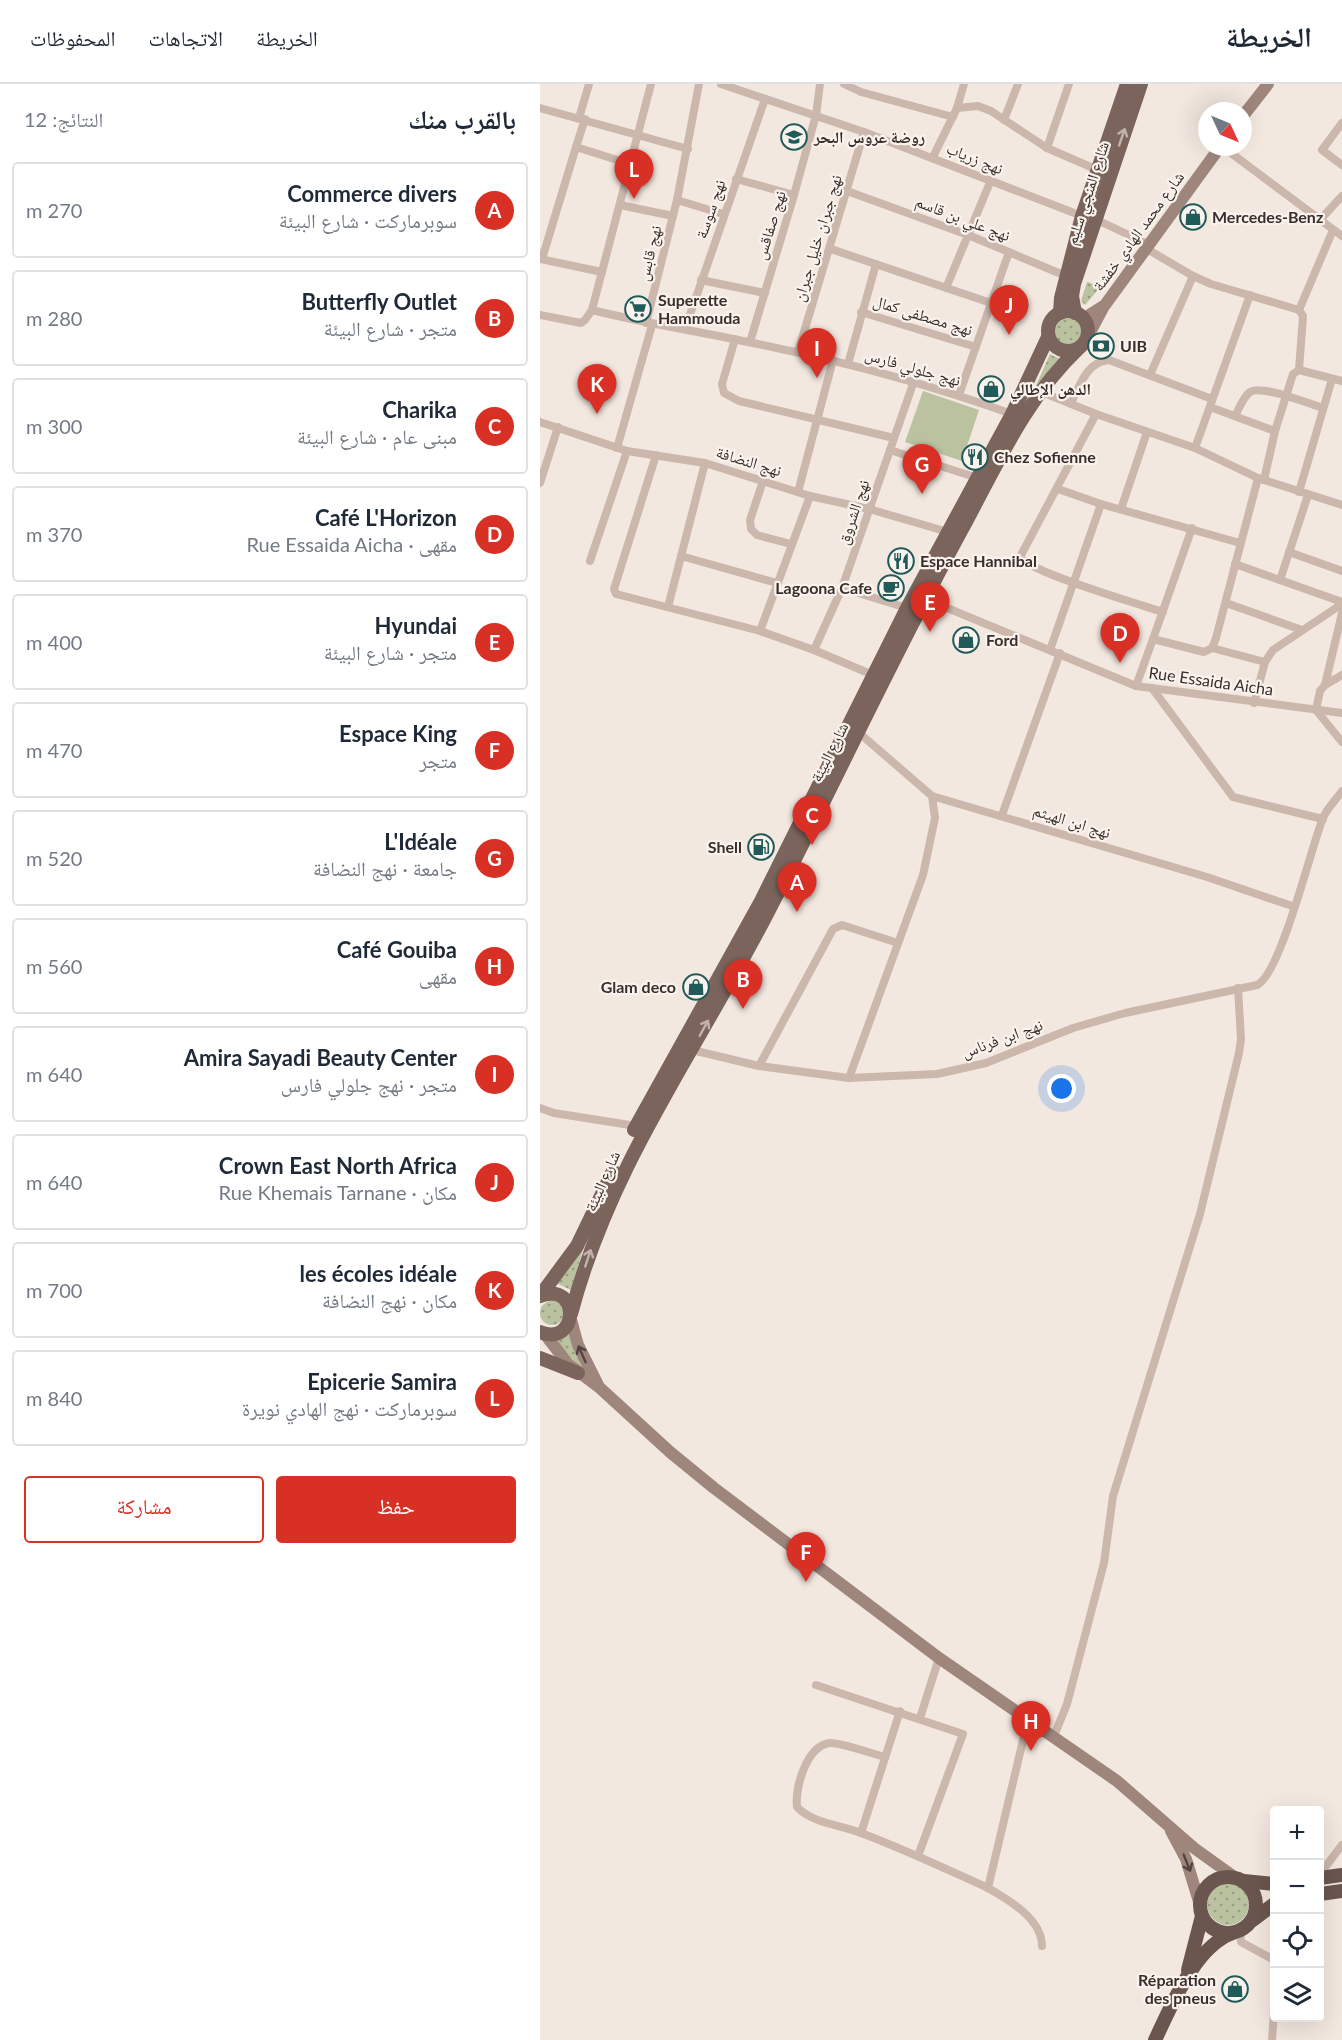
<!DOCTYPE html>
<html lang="ar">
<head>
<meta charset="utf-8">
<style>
  :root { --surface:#fff; --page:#f6f6f7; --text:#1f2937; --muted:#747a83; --line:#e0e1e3; --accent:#d93025 }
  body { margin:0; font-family:Lato,"Noto Naskh Arabic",sans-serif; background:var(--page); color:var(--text); direction:rtl }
  .controls { position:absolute; right:18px; bottom:18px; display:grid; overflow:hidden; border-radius:6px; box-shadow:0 6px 24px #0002 }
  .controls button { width:54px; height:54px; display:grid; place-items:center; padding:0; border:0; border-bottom:2px solid var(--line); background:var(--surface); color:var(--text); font:30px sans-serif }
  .compass { position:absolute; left:658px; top:18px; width:54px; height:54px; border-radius:50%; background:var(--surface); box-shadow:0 6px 24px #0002; rotate:134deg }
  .you { position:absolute; left:522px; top:1005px; width:21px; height:21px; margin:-15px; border:4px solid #fff; border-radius:50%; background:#1a73e8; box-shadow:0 0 0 9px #1a73e833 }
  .badge { display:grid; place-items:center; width:39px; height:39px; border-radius:50%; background:var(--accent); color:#fff; font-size:20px; font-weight:700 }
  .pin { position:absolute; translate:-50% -50px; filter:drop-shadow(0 2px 3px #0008) }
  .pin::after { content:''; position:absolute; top:32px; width:21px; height:18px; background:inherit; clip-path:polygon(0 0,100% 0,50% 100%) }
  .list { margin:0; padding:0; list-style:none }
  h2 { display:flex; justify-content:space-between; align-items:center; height:78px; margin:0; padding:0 24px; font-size:26px }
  h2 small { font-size:20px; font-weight:400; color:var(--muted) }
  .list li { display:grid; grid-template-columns:39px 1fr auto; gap:18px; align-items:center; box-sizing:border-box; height:96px; margin:0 12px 12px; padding:0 12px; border:2px solid var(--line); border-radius:6px }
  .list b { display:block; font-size:22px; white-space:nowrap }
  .list p { margin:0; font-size:20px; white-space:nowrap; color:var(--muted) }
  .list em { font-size:20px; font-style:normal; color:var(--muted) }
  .actions { display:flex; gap:12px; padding:18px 24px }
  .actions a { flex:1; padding:14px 0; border:2px solid var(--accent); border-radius:6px; text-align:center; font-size:21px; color:var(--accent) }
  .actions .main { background:var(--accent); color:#fff }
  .icon { flex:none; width:33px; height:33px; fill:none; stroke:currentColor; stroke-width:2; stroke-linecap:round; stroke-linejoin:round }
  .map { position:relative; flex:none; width:802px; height:1956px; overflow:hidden; direction:ltr }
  header { display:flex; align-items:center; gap:36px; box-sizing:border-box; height:84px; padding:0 30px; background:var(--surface); border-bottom:2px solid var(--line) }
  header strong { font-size:28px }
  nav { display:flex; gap:33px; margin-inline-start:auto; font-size:21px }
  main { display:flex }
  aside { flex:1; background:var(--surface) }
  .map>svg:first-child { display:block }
  .grass { fill:url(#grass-dots) }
  .pitch { fill:#bac2a0 }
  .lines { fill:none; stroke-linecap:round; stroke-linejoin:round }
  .minor { stroke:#cbb7ac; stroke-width:8 }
  .secondary { stroke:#9f867d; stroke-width:12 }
  .primary { stroke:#7b645c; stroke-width:14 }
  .trunk { stroke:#6a564f; stroke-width:14 }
  .oneway { stroke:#c1b3ac }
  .oneway2 { stroke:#524440 }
  .labels { text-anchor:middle; stroke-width:4.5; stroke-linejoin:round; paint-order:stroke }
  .poi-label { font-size:16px; font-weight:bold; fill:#392e2b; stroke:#faf3ed; text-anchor:start }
  .street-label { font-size:16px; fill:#392e2b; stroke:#faf3ed }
</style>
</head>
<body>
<header>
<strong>الخريطة</strong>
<nav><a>الخريطة</a><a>الاتجاهات</a><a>المحفوظات</a></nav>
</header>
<main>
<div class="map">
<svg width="802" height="1956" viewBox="0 0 802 1956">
  <defs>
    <pattern id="grass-dots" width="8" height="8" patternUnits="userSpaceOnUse" patternTransform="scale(1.5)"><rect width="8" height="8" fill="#bac2a0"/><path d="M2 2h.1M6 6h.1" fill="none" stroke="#989e83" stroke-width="1.8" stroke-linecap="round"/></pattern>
  </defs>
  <rect width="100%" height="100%" fill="#f3e8e0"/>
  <g class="grass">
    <polygon points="547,198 561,202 545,221 541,217"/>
    <circle cx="528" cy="246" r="15"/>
    <polygon points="510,270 520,275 490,315"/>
    <polygon points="44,1162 31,1206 16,1199"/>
    <circle cx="12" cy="1229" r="12"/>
    <polygon points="32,1249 50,1293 15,1258"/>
    <circle cx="688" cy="1820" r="21"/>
  </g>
  <polygon class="pitch" points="383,307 439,326 422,377 365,358"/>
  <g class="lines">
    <g class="minor">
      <polyline points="181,0 324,48 542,132"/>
      <polyline points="304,0 321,8 413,33"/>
      <polyline points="0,24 148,65"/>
      <polyline points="417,24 438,22 451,27 507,64 560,87"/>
      <polyline points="39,34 49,0"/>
      <polyline points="464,36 478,0"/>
      <polyline points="802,39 782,66 802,81"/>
      <polyline points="36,63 45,35"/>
      <polyline points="683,63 802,152"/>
      <polyline points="507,64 529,0"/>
      <polyline points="393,73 417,24 424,0"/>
      <polyline points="196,95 254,111"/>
      <polyline points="307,107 428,151 526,192"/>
      <polyline points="137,116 183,130"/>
      <polyline points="80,121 133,132"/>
      <polyline points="555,135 610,161"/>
      <polyline points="780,136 802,112"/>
      <polyline points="291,165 451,219"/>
      <polyline points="607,165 653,192 671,200 759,226 763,232 759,286 802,297"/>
      <polyline points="0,175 62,188"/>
      <polyline points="2,175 36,63 90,80"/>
      <polyline points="161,196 225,209"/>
      <polyline points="406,204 451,96"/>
      <path d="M52,226C104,239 156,247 208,258C298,276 386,299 472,330"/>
      <polyline points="759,226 793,146"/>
      <polyline points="321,228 436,263"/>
      <polyline points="0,231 41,239 45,236 52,226 111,0"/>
      <polyline points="106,239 137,116 159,0"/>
      <polyline points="145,245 225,15"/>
      <polyline points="195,255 182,300 184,309 199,317 354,354"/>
      <polyline points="210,258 254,111 276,31 280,0"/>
      <polyline points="258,268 324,48"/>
      <polyline points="308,280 336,180"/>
      <polyline points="610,291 653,192"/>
      <polyline points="499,307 556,330 655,364 718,394 802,421"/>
      <polyline points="419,311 469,168"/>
      <path d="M531,319C540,302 546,278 569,276L672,315"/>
      <polyline points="670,323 735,347"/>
      <path d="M556,330L480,473C492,489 598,520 623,528"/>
      <path d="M695,332C699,325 703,313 710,308C722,300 769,320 783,324"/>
      <polyline points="0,338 87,367 165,379 270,412 329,425 408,448"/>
      <polyline points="77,364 112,241"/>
      <polyline points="655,364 710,211"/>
      <polyline points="350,366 438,394"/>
      <polyline points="116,371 74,505 76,510 220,547 274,566 333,591"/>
      <polyline points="724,396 735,347 753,290 759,286"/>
      <polyline points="223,397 210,436 211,445 217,451 251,460"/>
      <polyline points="0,399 18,343"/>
      <polyline points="518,405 561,420 700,459"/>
      <polyline points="258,408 293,276"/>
      <polyline points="759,408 792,295"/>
      <polyline points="581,425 607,348"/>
      <polyline points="652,444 613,555 664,568 672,564 676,554 718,394"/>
      <polyline points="749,468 802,487"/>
      <polyline points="141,472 237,499"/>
      <polyline points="50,477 87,367"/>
      <polyline points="695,480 802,518"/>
      <polyline points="740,496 768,411"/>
      <polyline points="302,504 367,524"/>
      <polyline points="383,514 596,602 802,629"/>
      <polyline points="686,519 762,546"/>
      <polyline points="128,523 165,379"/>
      <polyline points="802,529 785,601 780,607 776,626 802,658"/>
      <polyline points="220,547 270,412"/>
      <polyline points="672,564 725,578"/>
      <polyline points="274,566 302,504 374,297"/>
      <polyline points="510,566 561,420"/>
      <polyline points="785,601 802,591"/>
      <polyline points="596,602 613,555"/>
      <polyline points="612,604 693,713 783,735"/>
      <polyline points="714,619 725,578 733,566 802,520"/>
      <polyline points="318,648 392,712 667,793 755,823"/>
      <polyline points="462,731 520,569"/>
      <path d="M148,965L219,982L309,994L397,990L446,979L533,944L585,929L717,901C741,890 771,763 783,734C787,724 796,716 802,707"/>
      <polyline points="219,982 293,845 302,841 358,859"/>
      <polyline points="309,994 383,791 395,734 392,712"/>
      <polyline points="0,1024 14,1029 96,1042"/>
      <polyline points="276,1601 423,1650 378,1772"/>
      <polyline points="380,1634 399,1574"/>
      <path d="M488,1635L448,1804C469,1816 502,1835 502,1862"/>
      <polyline points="514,1652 527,1620 564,1479 573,1412 660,1130 699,969 701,955 698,904"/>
      <path d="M345,1673C332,1670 301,1658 289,1659C266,1663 255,1704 257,1723C272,1739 300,1741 321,1749C364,1765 406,1785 448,1804"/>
      <polyline points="321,1749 360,1627"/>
      <polyline points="780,1790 802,1761"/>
      <polyline points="700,1846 701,1858 734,1876"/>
      <polyline points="732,1956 734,1928"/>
    </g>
    <g class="secondary">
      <polyline points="703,32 728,0"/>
      <polyline points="540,232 546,233 565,221 680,63"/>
      <polyline points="546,256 563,224"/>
      <polyline points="30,1232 38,1261 58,1301"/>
      <polyline points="4,1249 28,1280 60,1304 130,1368 174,1404 399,1574 577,1697 654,1764 693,1792"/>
      <polyline points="631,1747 646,1775 660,1821"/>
    </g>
    <g class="primary">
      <circle cx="528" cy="247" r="20"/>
      <polyline points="520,229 521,214 542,132 587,0"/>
      <polyline points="535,229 532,212 534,200 601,0"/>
      <polyline points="94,1046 220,819 367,524 472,330 508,253"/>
      <polyline points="0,1212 37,1162 73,1087"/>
      <path d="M0,1212C42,1197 38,1264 0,1248"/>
      <path d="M31,1230C71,1078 159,963 229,826C294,700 353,572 421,447C457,381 484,316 540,263"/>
      <polyline points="0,1274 38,1289"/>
    </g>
    <g class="trunk">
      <circle cx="688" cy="1821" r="28"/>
      <polyline points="780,1794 802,1791"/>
      <polyline points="704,1797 734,1800"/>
      <polyline points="780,1810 802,1807"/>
      <polyline points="713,1836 734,1820"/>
      <polyline points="648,1886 662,1832"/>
      <path d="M615,1956C631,1923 655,1862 693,1849"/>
    </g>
  </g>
  <defs><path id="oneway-shaft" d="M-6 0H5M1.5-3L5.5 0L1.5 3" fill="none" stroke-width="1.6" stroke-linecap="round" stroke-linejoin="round" transform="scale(1.5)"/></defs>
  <g class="oneway">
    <use href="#oneway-shaft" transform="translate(582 53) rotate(-71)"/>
    <use href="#oneway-shaft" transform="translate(164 944) rotate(-61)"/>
    <use href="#oneway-shaft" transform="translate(48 1174) rotate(-72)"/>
  </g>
  <g class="oneway2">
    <use href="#oneway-shaft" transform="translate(42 1270) rotate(-114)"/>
    <use href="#oneway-shaft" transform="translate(647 1779) rotate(68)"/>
  </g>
  <defs>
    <g id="school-ring" transform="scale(1.35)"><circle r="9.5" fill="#faf3ed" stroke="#215b59" stroke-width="1.5"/><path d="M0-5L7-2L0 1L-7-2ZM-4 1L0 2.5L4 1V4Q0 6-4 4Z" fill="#215b59"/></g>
    <g id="shop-ring" transform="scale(1.35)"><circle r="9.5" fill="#faf3ed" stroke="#215b59" stroke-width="1.5"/><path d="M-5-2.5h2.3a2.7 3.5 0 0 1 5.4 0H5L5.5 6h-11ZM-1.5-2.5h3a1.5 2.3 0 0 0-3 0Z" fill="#215b59"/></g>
    <g id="supermarket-ring" transform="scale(1.35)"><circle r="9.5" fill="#faf3ed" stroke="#215b59" stroke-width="1.5"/><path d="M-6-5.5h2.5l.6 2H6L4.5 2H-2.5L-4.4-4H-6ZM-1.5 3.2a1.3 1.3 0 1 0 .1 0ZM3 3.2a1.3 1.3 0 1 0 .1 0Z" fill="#215b59"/></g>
    <g id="bank-ring" transform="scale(1.35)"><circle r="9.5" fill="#faf3ed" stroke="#215b59" stroke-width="1.5"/><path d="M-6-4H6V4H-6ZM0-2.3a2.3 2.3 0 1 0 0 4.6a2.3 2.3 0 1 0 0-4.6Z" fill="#215b59"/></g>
    <g id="restaurant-ring" transform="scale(1.35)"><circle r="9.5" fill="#faf3ed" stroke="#215b59" stroke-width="1.5"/><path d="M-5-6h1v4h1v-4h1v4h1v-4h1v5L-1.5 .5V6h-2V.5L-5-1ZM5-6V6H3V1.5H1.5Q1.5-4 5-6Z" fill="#215b59"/></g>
    <g id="cafe-ring" transform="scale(1.35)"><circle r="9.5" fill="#faf3ed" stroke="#215b59" stroke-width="1.5"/><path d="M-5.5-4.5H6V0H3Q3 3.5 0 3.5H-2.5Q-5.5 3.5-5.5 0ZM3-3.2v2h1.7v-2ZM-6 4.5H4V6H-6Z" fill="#215b59"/></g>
    <g id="fuel-ring" transform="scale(1.35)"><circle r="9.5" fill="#faf3ed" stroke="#215b59" stroke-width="1.5"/><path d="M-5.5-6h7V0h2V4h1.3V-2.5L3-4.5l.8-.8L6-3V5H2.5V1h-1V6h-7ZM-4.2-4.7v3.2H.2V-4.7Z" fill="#215b59"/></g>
  </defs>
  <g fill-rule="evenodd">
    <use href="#school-ring" x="254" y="53"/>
    <use href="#shop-ring" x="653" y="133"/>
    <use href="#supermarket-ring" x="98" y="225"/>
    <use href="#bank-ring" x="561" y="262"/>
    <use href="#shop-ring" x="451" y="305"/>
    <use href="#restaurant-ring" x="435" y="373"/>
    <use href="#restaurant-ring" x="361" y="477"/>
    <use href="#cafe-ring" x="351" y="504"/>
    <use href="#shop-ring" x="426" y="556"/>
    <use href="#fuel-ring" x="221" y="763"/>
    <use href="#shop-ring" x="156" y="903"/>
    <use href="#shop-ring" x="695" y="1905"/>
  </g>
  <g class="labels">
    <g class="poi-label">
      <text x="274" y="59">روضة عروس البحر</text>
      <text x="672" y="139">Mercedes-Benz</text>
      <text x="118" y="222">Superette<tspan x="118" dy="18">Hammouda</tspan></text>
      <text x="580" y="268">UIB</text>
      <text x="470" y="311">الدهن الإطالي</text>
      <text x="454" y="379">Chez Sofienne</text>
      <text x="380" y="483">Espace Hannibal</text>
      <text x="332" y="510" text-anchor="end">Lagoona Cafe</text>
      <text x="446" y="562">Ford</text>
      <text x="202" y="769" text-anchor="end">Shell</text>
      <text x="136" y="909" text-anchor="end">Glam deco</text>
      <text x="676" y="1902" text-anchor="end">Réparation<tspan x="676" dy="18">des pneus</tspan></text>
    </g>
    <g class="street-label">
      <text transform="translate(435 74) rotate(22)" y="6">نهج زرياب</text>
      <text transform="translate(547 109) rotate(-72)" y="6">شارع المنجي سليم</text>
      <text transform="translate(170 125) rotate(-71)" y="6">نهج سوسة</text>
      <text transform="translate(423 134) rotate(21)" y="6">نهج علي بن قاسم</text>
      <text transform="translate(230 141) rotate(-73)" y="6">نهج صفاقس</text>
      <text transform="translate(598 147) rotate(-54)" y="6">شارع محمد الهادي خفشة</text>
      <text transform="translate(277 154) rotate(-73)" y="6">نهج جبران خليل جبران</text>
      <text transform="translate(109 169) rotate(-76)" y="6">نهج قابس</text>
      <text transform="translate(383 231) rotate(17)" y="6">نهج مصطفى كمال</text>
      <text transform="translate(373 283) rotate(16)" y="6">نهج جلولي فارس</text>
      <text transform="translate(209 377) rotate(17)" y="6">نهج النضافة</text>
      <text transform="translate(313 428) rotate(-71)" y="6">نهج الشروق</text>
      <text transform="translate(671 597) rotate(8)" y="6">Rue Essaida Aicha</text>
      <text transform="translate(289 668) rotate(-63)" y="6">شارع البيئة</text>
      <text transform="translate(532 737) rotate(17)" y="6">نهج ابن الهيثم</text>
      <text transform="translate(462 954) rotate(-20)" y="6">نهج ابن فرناس</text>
      <text transform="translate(62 1097) rotate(-66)" y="6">شارع البيئة</text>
    </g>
  </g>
</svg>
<div class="controls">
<button>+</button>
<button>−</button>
<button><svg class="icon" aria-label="locate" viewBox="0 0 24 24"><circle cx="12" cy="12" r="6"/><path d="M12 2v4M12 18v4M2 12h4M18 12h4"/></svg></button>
<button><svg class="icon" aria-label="layers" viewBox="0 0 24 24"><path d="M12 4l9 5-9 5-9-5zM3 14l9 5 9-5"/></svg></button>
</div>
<svg class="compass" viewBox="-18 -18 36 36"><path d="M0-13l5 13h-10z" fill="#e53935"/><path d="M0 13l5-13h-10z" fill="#747a83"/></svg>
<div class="you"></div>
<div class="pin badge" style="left:257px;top:828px">A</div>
<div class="pin badge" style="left:203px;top:925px">B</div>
<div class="pin badge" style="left:272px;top:761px">C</div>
<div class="pin badge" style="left:580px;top:579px">D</div>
<div class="pin badge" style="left:390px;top:548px">E</div>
<div class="pin badge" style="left:266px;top:1498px">F</div>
<div class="pin badge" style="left:382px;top:410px">G</div>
<div class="pin badge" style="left:491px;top:1667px">H</div>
<div class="pin badge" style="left:277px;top:294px">I</div>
<div class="pin badge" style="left:469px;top:251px">J</div>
<div class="pin badge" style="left:57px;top:330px">K</div>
<div class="pin badge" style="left:94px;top:115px">L</div>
</div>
<aside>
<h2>بالقرب منك<small>النتائج: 12</small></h2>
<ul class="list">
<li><span class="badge">A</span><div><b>Commerce divers</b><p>سوبرماركت · شارع البيئة</p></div><em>270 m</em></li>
<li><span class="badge">B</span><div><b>Butterfly Outlet</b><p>متجر · شارع البيئة</p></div><em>280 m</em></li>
<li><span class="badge">C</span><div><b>Charika</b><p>مبنى عام · شارع البيئة</p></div><em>300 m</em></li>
<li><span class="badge">D</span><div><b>Café L'Horizon</b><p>مقهى · Rue Essaida Aicha</p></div><em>370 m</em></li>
<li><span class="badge">E</span><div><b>Hyundai</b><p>متجر · شارع البيئة</p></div><em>400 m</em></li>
<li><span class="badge">F</span><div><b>Espace King</b><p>متجر</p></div><em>470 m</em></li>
<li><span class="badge">G</span><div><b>L'Idéale</b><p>جامعة · نهج النضافة</p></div><em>520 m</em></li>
<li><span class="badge">H</span><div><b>Café Gouiba</b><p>مقهى</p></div><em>560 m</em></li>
<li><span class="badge">I</span><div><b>Amira Sayadi Beauty Center</b><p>متجر · نهج جلولي فارس</p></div><em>640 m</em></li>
<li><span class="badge">J</span><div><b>Crown East North Africa</b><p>مكان · Rue Khemais Tarnane</p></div><em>640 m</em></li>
<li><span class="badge">K</span><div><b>les écoles idéale</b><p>مكان · نهج النضافة</p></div><em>700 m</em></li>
<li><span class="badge">L</span><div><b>Epicerie Samira</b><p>سوبرماركت · نهج الهادي نويرة</p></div><em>840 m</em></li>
</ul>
<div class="actions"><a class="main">حفظ</a><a>مشاركة</a></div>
</aside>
</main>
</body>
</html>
